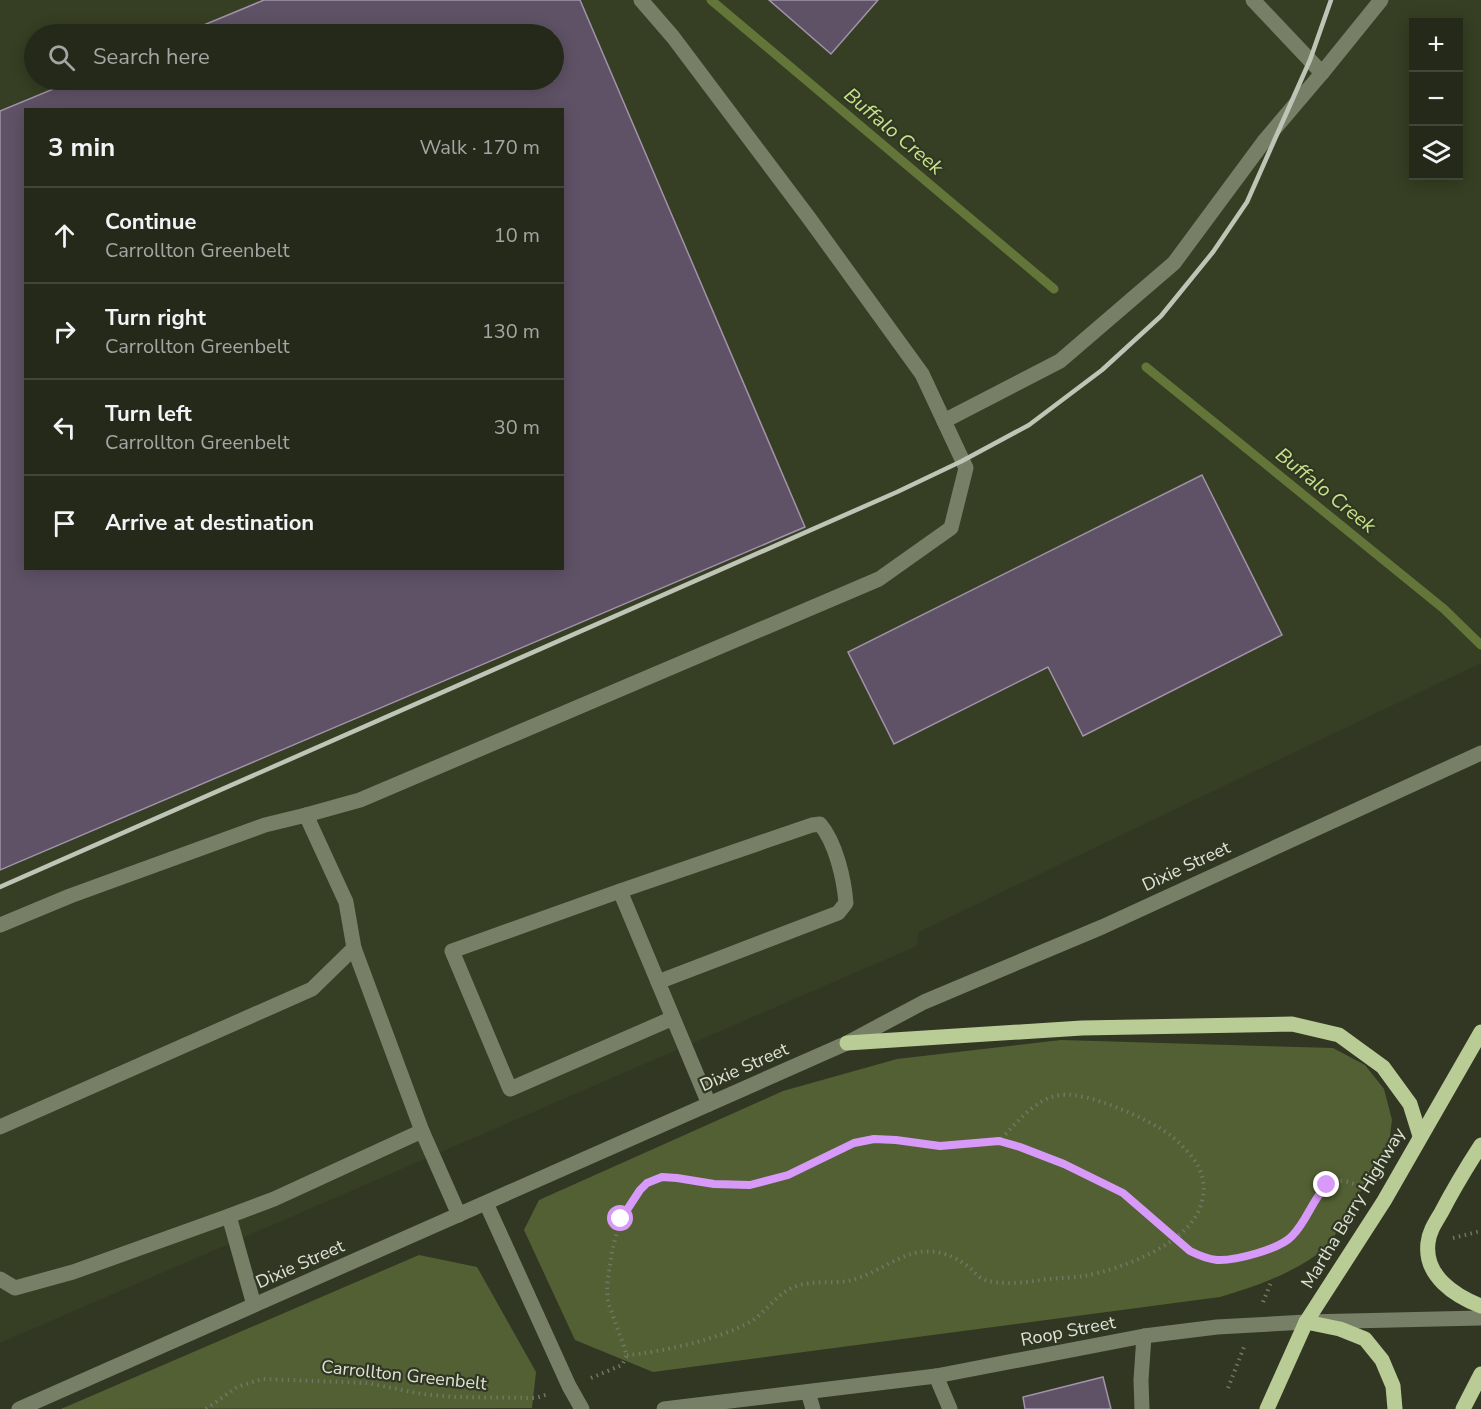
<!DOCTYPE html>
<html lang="en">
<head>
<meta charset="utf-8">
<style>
  :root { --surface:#25291a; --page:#2d3123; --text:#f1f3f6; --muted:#a3a6a2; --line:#424539 }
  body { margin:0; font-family:"Nunito Sans",sans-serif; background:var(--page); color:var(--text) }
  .controls { position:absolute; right:18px; top:18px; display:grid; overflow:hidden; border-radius:0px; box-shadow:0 3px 15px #0003 }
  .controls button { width:54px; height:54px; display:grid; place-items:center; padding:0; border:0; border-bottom:2px solid var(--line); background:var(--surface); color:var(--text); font:30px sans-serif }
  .stop { position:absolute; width:18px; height:18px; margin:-14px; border:4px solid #d89af8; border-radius:50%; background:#fff }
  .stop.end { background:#d89af8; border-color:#fff; box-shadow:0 2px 6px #0008 }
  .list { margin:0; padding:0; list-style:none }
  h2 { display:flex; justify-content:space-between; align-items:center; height:78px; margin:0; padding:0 24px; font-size:26px }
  h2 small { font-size:20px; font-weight:400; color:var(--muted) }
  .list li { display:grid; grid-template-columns:39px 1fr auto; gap:18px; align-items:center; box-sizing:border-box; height:96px; padding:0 24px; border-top:2px solid var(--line) }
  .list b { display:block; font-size:22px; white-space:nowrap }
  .list p { margin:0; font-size:20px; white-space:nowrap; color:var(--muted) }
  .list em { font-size:20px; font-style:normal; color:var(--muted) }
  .icon { flex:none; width:33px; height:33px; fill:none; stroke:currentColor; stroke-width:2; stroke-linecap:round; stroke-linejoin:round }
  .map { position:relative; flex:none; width:1481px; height:1409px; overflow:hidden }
  .search { position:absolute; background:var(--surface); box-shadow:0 3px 15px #0003; left:24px; top:24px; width:540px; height:66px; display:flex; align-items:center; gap:15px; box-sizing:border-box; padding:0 21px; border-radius:33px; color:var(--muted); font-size:22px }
  .panel { position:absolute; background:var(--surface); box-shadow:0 3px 15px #0003; left:24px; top:108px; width:540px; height:462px; border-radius:0px }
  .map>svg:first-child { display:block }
  .built { fill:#363e23; fill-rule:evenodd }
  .green { fill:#536034 }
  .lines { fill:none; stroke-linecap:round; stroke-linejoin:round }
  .stream { stroke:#647539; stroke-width:9 }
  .building { fill:#5f5266; stroke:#a193a9; stroke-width:1.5; fill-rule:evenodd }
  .path { stroke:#717765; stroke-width:4; stroke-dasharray:1.5 4.5; stroke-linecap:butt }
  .minor { stroke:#778066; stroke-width:15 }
  .major { stroke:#bacc96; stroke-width:15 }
  .rail { stroke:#bfc5b6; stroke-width:4.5 }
  .route { stroke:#d89af8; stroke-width:8 }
  .labels { text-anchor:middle; stroke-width:4.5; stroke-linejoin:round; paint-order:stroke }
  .street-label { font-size:18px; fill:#dee3d6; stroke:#313723 }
  .water-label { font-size:20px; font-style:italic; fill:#c7e38a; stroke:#313723 }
</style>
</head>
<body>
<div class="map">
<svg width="1481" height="1409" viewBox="0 0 1481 1409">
  <rect width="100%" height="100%" fill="#313723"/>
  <path class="built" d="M0,0H1481V663L919,932L917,946L0,1343ZM1414,22H1458V176H1414ZM34,34H554V80H34ZM26,110H562V568H26Z"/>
  <g class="green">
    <path d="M1061,1040L1333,1048L1365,1065L1384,1089L1392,1120L1389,1143L1329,1245C1299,1271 1258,1286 1220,1297L653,1372L575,1340L524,1230L539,1200L783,1091L897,1059Z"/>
    <polygon points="419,1255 477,1267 536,1372 532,1408 61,1409"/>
  </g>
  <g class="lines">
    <g class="stream">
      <polyline points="711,0 1054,289"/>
      <polyline points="1146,367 1444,609 1481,645"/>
    </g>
  </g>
  <g class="building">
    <path d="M264,0H580L805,527L0,870V111L75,80H554V34H182ZM26,110H562V568H26Z"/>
    <polygon points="769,0 878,0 831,54"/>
    <polygon points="1202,475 1282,635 1083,736 1048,667 894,744 848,652"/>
    <polygon points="1103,1377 1111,1409 1025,1409 1023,1397"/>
  </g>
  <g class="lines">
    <g class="path">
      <polyline points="1453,1238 1481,1231"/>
      <polyline points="1263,1302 1272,1280"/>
      <path d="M627,1355C659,1353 723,1338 750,1322C767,1312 777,1292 797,1286C813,1280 831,1284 847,1281C871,1277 891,1259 915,1253C935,1248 954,1255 970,1268C975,1273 981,1280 988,1281C1009,1285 1027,1282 1047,1279C1059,1278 1072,1278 1084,1276C1122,1269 1193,1243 1202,1201C1205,1188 1204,1178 1198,1166C1193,1156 1179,1142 1170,1135C1149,1119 1086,1091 1060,1095C1034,1099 1017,1123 999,1141"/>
      <path d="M591,1378L622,1365L627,1355L608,1302L607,1285L612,1251L617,1232L627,1207L647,1183L662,1177L677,1178L714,1184L750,1185L788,1175L854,1143L874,1139L896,1140L940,1146L999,1141L1020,1147L1063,1164L1123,1193L1190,1251C1198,1255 1207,1259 1216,1260C1233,1262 1278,1249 1290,1238C1318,1215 1317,1159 1365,1190"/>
      <polyline points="1228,1388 1244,1347"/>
      <polyline points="206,1409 237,1387 262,1379 368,1383 422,1394 455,1397 536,1398 548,1394"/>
    </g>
    <g class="minor">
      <polyline points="1322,73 1381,0"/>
      <polyline points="944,421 1060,361 1174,263 1265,140 1322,73 1253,0"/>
      <polyline points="306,815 360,800 879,579 951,528 966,468 922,374 809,218 673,37 641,0"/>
      <path d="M620,891L812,825L820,824C836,843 844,879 846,903L838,913L658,982"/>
      <polyline points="0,925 70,896 265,825 306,815 346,902 354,948 312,989 0,1127"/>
      <polyline points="673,1018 510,1089 452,951 620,891 709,1104"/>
      <polyline points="422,1131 459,1215"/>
      <polyline points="486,1203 569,1386 582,1409"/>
      <polyline points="229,1216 274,1199 422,1131 354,948"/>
      <polyline points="0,1279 15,1288 73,1272 229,1216 254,1305"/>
      <polyline points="936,1376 950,1409"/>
      <polyline points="808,1392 813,1409"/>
      <polyline points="19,1409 847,1043 924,1002 1102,927 1481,753"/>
      <polyline points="664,1409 936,1376 1144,1336 1217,1327 1306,1322 1481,1318"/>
      <polyline points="1142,1409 1141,1380 1144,1336"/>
    </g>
    <g class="major">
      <polyline points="847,1043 1082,1028 1292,1024 1339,1035 1383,1067 1410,1104 1420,1136"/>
      <path d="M1481,1145C1466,1168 1453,1190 1441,1213C1435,1223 1429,1232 1428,1243C1424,1276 1455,1296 1481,1306"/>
      <polyline points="1306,1322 1340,1329 1365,1339 1382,1360 1393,1386 1395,1409"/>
      <polyline points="1267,1409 1306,1322 1384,1201 1481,1032"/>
      <polyline points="1463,1409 1481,1374"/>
    </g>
    <polyline class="rail" points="0,887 897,492 962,461 1029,425 1102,370 1161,316 1213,252 1247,202 1310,60 1331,0"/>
  </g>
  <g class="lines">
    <path class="route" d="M621,1219L640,1190L647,1183L662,1177L677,1178L714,1184L750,1185L788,1175L854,1143L874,1139L896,1140L940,1146L999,1141L1020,1147L1064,1164L1123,1193L1190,1251C1198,1255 1207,1259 1217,1260C1235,1261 1280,1249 1292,1236C1307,1221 1312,1200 1327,1185"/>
  </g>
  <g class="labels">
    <g class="street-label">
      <text transform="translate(1186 866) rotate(-25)" y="6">Dixie Street</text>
      <text transform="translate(744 1067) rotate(-24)" y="6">Dixie Street</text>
      <text transform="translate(1353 1208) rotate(-59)" y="6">Martha Berry Highway</text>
      <text transform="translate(300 1264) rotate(-24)" y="6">Dixie Street</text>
      <text transform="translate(1068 1331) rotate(-11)" y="6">Roop Street</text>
      <text transform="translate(404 1375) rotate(6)" y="6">Carrollton Greenbelt</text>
    </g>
    <g class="water-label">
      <text transform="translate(894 131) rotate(40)" y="7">Buffalo Creek</text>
      <text transform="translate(1326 490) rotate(39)" y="7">Buffalo Creek</text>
    </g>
  </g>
</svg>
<div class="controls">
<button>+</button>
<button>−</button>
<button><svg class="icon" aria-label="layers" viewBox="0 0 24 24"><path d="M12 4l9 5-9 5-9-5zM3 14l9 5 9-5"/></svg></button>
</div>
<div class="stop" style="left:621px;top:1219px"></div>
<div class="stop end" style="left:1327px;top:1185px"></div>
<div class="search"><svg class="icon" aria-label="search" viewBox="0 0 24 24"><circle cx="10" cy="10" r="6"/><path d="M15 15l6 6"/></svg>Search here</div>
<section class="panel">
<h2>3 min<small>Walk · 170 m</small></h2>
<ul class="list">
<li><svg class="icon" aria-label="ahead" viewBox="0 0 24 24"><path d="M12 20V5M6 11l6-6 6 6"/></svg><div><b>Continue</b><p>Carrollton Greenbelt</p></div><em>10 m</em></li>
<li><svg class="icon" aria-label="right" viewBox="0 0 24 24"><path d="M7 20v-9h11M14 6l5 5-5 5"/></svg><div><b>Turn right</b><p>Carrollton Greenbelt</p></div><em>130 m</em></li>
<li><svg class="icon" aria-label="left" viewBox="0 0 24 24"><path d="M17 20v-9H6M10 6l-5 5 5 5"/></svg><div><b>Turn left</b><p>Carrollton Greenbelt</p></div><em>30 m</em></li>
<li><svg class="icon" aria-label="arrive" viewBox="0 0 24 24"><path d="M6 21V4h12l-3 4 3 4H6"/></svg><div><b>Arrive at destination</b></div></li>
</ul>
</section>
</div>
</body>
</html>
